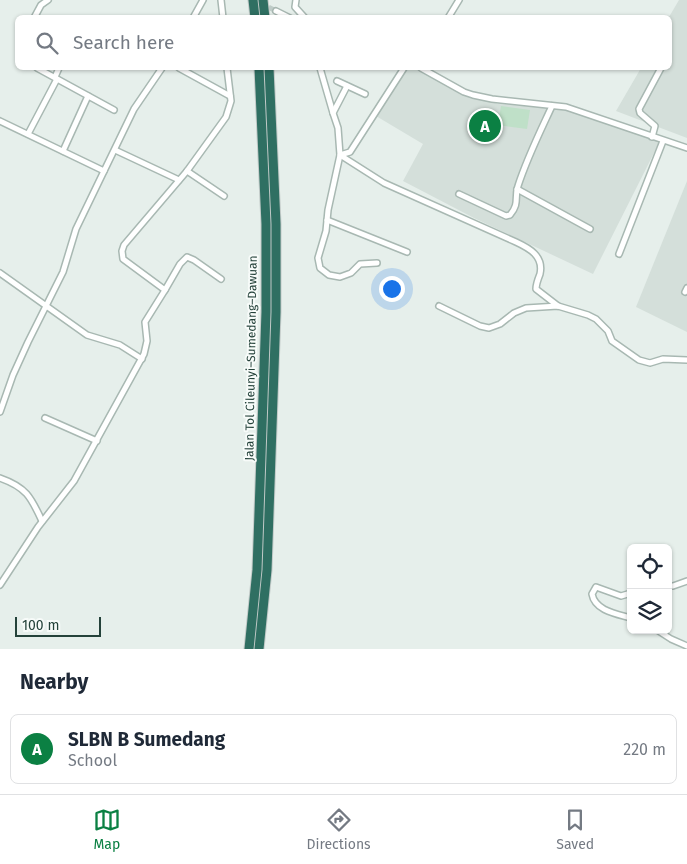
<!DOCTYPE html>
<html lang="en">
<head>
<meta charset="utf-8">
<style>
  :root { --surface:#fff; --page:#f2f2f3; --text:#1f2937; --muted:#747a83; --line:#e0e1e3; --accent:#0b8043 }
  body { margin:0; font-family:"Fira Sans",sans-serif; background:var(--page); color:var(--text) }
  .controls { position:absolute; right:15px; bottom:15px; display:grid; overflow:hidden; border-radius:8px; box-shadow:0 1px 4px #0004 }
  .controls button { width:45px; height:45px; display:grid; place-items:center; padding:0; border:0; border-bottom:1px solid var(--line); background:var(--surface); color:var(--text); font:25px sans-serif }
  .scale { position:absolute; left:15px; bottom:12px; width:86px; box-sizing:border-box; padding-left:5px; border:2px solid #24423a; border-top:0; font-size:14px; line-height:18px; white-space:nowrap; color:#24423a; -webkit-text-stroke:4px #f7fbf9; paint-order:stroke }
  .you { position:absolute; left:391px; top:288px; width:18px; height:18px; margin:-12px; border:4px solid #fff; border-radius:50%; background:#1a73e8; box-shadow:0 0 0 8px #1a73e833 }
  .badge { display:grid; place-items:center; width:32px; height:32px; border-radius:50%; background:var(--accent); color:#fff; font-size:16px; font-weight:700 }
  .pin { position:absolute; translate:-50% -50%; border:2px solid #fff; box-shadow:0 1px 5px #0006 }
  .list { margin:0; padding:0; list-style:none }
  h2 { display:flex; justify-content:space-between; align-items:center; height:65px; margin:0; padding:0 20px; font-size:21px }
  h2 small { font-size:16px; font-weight:400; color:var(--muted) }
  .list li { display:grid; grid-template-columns:32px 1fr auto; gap:15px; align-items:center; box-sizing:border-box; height:70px; margin:0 10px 10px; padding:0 10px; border:1px solid var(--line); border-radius:8px }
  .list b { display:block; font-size:19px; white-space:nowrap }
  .list p { margin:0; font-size:16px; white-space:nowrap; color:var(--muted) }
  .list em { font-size:16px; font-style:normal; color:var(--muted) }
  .icon { flex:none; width:28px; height:28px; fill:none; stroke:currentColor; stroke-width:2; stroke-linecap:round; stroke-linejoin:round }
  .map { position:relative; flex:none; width:687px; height:649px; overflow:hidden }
  .search { position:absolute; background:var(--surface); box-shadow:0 1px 4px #0004; left:15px; right:15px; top:15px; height:55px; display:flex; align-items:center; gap:12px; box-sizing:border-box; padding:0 18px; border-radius:8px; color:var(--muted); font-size:19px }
  .sheet { height:145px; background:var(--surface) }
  nav { display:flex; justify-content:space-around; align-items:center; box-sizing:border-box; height:70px; border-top:1px solid var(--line); background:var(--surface); font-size:14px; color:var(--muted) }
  nav a { display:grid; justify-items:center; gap:2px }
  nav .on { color:var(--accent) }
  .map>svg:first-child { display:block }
  .built { fill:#d4dfda }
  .garden { fill:#bfe0c8 }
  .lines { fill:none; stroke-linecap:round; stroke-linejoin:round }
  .street-tunnel { stroke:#bfccc8; stroke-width:5; stroke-dasharray:5 2.5; stroke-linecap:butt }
  .street-casing { stroke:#a8b8b2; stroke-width:8 }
  .highway-casing { stroke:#c2cac8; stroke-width:11 }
  .street { stroke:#fff; stroke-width:5 }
  .highway { stroke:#2f6f62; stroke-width:9 }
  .labels { text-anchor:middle; stroke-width:4; stroke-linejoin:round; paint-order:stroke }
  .street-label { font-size:12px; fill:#24423a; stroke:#f7fbf9 }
</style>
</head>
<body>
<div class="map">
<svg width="687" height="649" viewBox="0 0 687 649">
  <rect width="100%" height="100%" fill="#e6efeb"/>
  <g class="built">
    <polygon points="679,0 687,0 687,138 616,111 641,68 670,68 669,17"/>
    <polygon points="406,68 419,68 470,95 498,104 560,108 583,113 612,126 660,141 593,274 474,218 403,181 423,144 376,116"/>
    <polygon points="687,181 687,332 636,307"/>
  </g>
  <polygon class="garden" points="501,106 530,110 527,129 498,125"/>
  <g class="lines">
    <polyline class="street-tunnel" points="262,4 276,11"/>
    <g class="street-casing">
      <g id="street">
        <polyline points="221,0 223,18"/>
        <polyline points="296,0 295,7 305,18"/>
        <polyline points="276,11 290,18"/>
        <polyline points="34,18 41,5 48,0"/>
        <polyline points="193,18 203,0"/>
        <polyline points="448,18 459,0"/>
        <polyline points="37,68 114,110"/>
        <polyline points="179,68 230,96"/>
        <polyline points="320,68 333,113"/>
        <polyline points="421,68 464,92 473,95 492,99 566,107 687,148"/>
        <polyline points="55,77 59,68"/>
        <polyline points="337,81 365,94"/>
        <path d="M347,86L333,113L338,128L340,155L384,183L516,242C529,248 544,256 540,274C538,279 536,284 536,289L558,306"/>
        <polyline points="0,121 104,171"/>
        <polyline points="28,134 57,79"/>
        <polyline points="652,137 655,126 640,113 639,109 661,68"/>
        <polyline points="115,150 179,180"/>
        <polyline points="63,151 88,96"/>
        <polyline points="187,171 224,196"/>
        <polyline points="517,189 590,229"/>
        <path d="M459,194L506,216L510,215C520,203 514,198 518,186C527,158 540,132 552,106"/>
        <polyline points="327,220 407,252"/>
        <polyline points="619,254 663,141"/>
        <polyline points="377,263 360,264 351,273 340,277 329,275 320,268 318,258 326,231 328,210 340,155 350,152 404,68"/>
        <polyline points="0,273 87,335 120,345 142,359"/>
        <polyline points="165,290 180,264 187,257 194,260 221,279"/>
        <polyline points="685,292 687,288"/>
        <polyline points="439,306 480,326 489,328 500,324 514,313 526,308 558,306 588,315 596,319 608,331 612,341 639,360 650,363 663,359 687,360"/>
        <polyline points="0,412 13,375 28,342 63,272 76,229 134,109 162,68"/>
        <polyline points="45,418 97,441"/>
        <path d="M0,478C26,487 31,497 42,521"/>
        <polyline points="0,585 38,527 74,481 144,354 147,341 145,322 165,290 123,259 122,251 124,245 187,171 226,117 231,101 227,68"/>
        <polyline points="668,586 673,586 687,581"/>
        <path d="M631,593L621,596L596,587L592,594C595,611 617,614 631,618"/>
        <polyline points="657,630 671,639 687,646"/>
      </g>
    </g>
    <g class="highway-casing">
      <g id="highway">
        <polyline points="253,0 255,18"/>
        <polyline points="263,0 265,18"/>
        <polyline points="249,649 257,570 266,312 266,224 259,68"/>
        <polyline points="259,649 267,570 276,312 276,224 269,68"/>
      </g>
    </g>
    <use href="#street" class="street"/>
    <use href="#highway" class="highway"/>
  </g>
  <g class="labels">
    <g class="street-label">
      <text transform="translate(251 358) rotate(-89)" y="4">Jalan Tol Cileunyi–Sumedang–Dawuan</text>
    </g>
  </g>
</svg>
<div class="controls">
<button><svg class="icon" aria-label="locate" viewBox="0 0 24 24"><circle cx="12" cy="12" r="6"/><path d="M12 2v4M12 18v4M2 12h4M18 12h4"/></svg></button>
<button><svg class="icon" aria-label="layers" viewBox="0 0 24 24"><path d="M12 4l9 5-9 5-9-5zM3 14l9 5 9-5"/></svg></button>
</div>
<div class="scale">100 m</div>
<div class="you"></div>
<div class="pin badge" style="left:485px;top:126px">A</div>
<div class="search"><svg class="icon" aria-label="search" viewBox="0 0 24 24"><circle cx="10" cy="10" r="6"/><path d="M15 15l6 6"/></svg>Search here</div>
</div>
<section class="sheet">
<h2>Nearby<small></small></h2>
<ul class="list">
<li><span class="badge">A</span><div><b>SLBN B Sumedang</b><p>School</p></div><em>220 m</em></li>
</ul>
</section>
<nav>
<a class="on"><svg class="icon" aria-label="map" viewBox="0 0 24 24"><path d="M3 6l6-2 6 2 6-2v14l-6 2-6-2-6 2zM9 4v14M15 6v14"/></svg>Map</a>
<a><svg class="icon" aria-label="directions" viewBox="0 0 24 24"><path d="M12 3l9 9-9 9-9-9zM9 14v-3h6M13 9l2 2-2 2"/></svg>Directions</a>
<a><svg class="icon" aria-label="saved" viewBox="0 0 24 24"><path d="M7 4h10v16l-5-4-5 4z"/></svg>Saved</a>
</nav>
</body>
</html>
